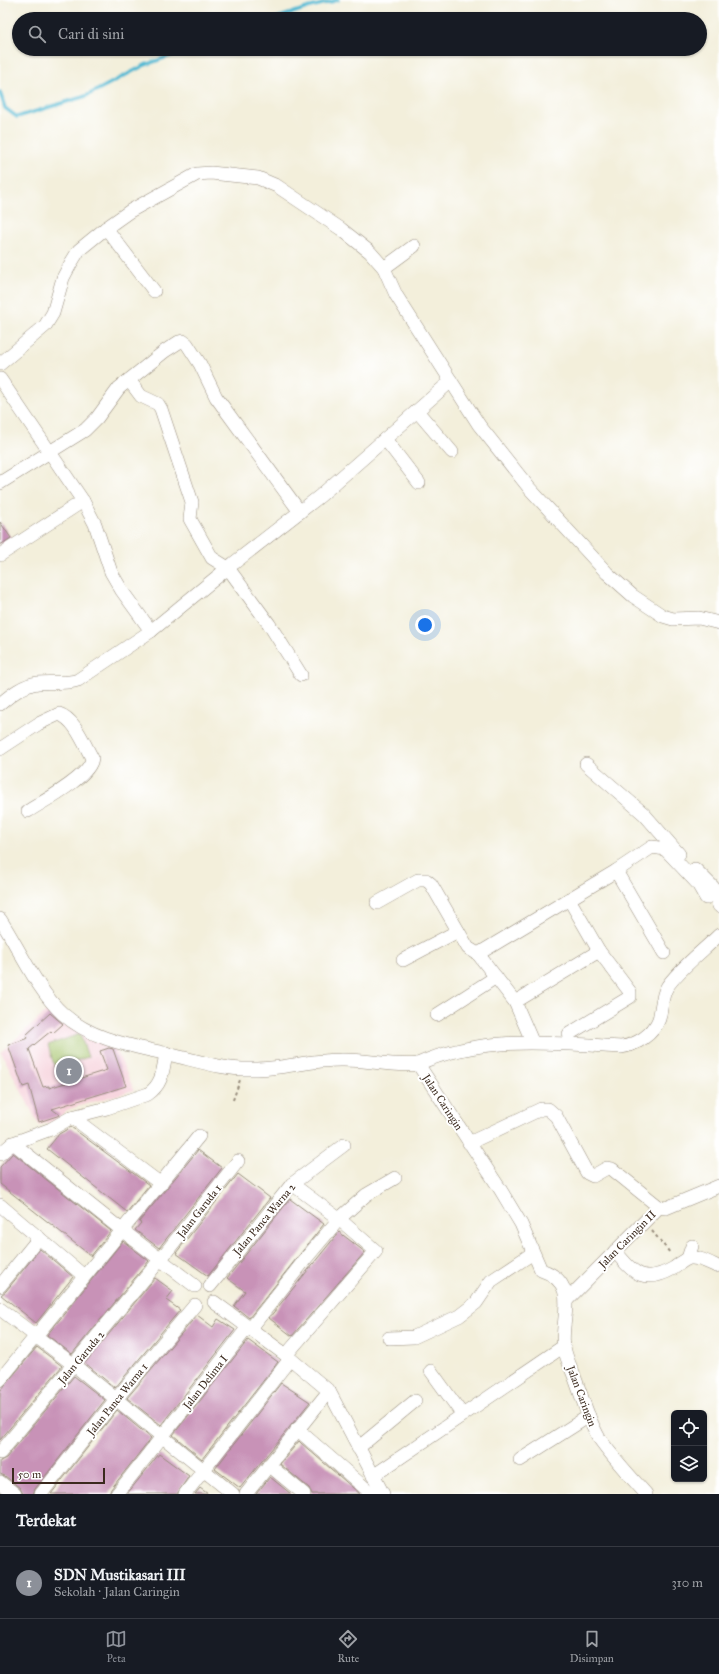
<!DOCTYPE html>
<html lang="id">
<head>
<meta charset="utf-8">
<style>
  :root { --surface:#171b24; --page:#242831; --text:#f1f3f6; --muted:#9ea1a6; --line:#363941; --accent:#8c9099 }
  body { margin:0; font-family:"IM FELL Great Primer",serif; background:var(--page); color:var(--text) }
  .controls { position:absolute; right:12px; bottom:12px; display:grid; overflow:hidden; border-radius:6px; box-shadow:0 1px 3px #0004 }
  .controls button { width:36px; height:36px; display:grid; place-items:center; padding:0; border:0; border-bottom:1px solid var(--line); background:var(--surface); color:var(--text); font:20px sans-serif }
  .scale { position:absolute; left:12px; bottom:10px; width:93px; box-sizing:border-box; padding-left:4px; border:2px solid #3b2a1e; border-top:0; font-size:11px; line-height:14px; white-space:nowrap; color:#3b2a1e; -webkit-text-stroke:3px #fff; paint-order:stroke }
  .you { position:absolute; left:425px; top:625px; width:14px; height:14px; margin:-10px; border:3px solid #fff; border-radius:50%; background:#1a73e8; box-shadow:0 0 0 6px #1a73e833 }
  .badge { display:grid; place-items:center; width:26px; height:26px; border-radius:50%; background:var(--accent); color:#fff; font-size:13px; font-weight:700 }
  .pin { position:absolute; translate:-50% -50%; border:2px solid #fff; box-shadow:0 1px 4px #0006 }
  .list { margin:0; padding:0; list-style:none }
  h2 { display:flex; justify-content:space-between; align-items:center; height:52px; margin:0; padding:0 16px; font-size:17px }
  h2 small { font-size:13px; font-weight:400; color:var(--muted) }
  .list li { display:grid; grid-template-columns:26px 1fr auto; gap:12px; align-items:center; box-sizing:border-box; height:72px; padding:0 16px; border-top:1px solid var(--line) }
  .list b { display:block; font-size:15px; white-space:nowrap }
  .list p { margin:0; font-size:13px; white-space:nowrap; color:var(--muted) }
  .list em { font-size:13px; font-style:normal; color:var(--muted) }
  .icon { flex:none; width:22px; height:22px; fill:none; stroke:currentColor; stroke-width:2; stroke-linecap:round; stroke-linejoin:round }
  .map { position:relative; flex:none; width:719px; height:1494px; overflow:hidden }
  .search { position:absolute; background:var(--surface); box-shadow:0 1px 3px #0004; left:12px; right:12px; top:12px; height:44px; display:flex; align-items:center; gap:10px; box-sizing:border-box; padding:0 14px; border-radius:22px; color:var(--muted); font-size:15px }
  .sheet { height:124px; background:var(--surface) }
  nav { display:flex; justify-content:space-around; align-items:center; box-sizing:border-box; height:56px; border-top:1px solid var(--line); background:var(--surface); font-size:11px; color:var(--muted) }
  nav a { display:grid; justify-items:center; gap:2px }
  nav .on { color:var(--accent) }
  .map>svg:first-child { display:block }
  .built { fill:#f6cfd9 }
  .pitch { fill:#a6c46c; stroke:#707745 }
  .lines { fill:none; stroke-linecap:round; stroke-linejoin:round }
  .stream { stroke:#55bad3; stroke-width:3.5 }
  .building { fill:#c892b7 }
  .minor-casing { stroke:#978c7c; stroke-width:14 }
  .path { stroke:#978c7c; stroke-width:2; stroke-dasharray:3 3; stroke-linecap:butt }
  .minor { stroke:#fff; stroke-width:13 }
  .labels { text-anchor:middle; stroke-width:4; stroke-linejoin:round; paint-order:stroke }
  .street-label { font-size:11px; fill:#3b2a1e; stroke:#fff }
</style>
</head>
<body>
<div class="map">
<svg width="719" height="1494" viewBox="0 0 719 1494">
  <rect width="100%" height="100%" fill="#fff"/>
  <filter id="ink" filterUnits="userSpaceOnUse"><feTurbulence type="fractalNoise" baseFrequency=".025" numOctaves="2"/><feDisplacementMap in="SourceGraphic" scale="8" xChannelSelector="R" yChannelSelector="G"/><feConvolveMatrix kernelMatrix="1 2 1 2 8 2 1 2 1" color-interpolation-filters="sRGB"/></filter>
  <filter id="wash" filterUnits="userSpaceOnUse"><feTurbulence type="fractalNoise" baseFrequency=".012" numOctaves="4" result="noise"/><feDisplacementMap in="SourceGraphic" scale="16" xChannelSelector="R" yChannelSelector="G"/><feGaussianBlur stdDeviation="0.9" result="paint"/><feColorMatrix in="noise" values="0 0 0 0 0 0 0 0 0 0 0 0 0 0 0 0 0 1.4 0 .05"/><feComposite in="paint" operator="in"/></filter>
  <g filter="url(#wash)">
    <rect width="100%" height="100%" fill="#f3efdb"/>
    <polygon class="built" points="52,1007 114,1045 134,1090 69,1109 55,1121 39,1125 1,1052"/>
    <polygon class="pitch" points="80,1034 88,1057 55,1068 48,1045"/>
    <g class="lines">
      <g class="stream">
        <polyline points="274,19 307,8 338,0"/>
        <polyline points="0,92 5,108 17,117 86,96 145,65 189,49"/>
      </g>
    </g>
    <g id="blocks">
      <g class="building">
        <polygon points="0,522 11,538 0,545"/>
        <polygon points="50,1013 63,1024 53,1033 51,1031 29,1049 43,1087 49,1086 49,1088 107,1070 100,1051 109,1048 113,1049 126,1086 52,1109 60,1115 39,1122 29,1085 23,1087 8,1045 28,1038 26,1035"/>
        <polygon points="71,1127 149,1185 127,1212 47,1149 59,1134"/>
        <polygon points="198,1150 222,1168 159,1248 135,1230 141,1223 139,1222"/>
        <polygon points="13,1153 111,1231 91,1256 0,1184 0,1167"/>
        <polygon points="238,1174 270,1198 208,1276 176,1253"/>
        <polygon points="290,1199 324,1224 249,1318 234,1306 245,1291 227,1278"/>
        <polygon points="339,1232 365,1252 292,1336 269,1318"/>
        <polygon points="123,1241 149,1261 72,1354 47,1335"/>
        <polygon points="40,1249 73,1277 36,1323 1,1295 6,1291"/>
        <polygon points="155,1278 173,1291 166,1300 180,1310 115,1388 85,1363"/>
        <polygon points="197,1315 213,1327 218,1319 235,1330 161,1425 127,1398"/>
        <polygon points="248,1340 278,1362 202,1459 173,1435"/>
        <polygon points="37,1347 62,1366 0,1440 0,1391"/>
        <polygon points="74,1376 105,1400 35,1489 33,1494 23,1494 20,1488 5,1476 0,1474 0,1461 6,1458"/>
        <polygon points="281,1383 310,1402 240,1488 215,1469"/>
        <polygon points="117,1410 151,1438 111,1489 109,1494 51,1494"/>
        <polygon points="299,1441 301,1443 360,1494 312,1494 309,1488 280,1464"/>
        <polygon points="159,1454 189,1476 177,1494 127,1494"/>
        <polygon points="270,1477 291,1494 256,1494"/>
        <polygon points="200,1488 208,1494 195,1494"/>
      </g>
    </g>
  </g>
  <g filter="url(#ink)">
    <use href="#blocks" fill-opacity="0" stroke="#978c7c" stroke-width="1"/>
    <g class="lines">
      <g class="minor-casing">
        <g id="minor">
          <polyline points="106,228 154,291"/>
          <polyline points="384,268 414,246"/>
          <polyline points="0,364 45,326 53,313 63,278 71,263 79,250 106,228 130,211 197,174 211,173 258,178 277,186 341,229 370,252 384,268 396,295 479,425 530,489 607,573 633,596 663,616 673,619 699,618 719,623"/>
          <polyline points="0,379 83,501 95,524 111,572 122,591 151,631"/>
          <polyline points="129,380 141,396 158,404 161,409 192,502 190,519 212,558 228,568 269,624 301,675"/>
          <polyline points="417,411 452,452"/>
          <polyline points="385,439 419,483"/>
          <polyline points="0,483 85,430 97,418 119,388 165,351 179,342 183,341 187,344 200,364 216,397 300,512"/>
          <polyline points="0,555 83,501"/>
          <path d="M0,704C12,694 23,685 38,683C52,681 65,685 78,680L151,631L234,563L320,496L451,381"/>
          <path d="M0,749L38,724L59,714C75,719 84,744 92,758C91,776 44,801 28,811"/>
          <polyline points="586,764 644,814 679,854"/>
          <polyline points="695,869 713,887 719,906"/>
          <polyline points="616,871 664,953"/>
          <polyline points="377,903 418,880 426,880 431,884 468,948 478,954 515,1002 532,1041"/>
          <path d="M0,919C19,948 38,992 63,1014C93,1041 135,1046 172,1055C198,1061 225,1070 253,1069C282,1069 310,1060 340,1060C366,1059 391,1067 418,1064L500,1189L521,1224L541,1270C582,1283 559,1321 564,1347C566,1358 572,1370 576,1381C583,1400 589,1421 599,1438C613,1458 630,1476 646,1494"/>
          <polyline points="478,954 616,871 652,847 665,849 698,884 706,898"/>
          <polyline points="403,960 458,931"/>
          <polyline points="515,1002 599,951 569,899"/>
          <polyline points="437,1015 496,977"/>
          <polyline points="569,1034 630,997 630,992 599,951"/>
          <path d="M418,1064C482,1035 552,1043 621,1047C636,1045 653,1035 659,1019C662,1009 661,997 667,987C678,970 704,950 719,935"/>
          <polyline points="72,1117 161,1184"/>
          <polyline points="13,1143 123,1231 195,1286"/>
          <polyline points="469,1143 541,1109 548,1109 556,1116 587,1173 593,1176 607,1168 612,1169 659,1207"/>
          <path d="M0,1154L13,1143L51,1129L72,1117L107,1108L148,1094C163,1084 163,1069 166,1053"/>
          <polyline points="0,1205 84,1276"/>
          <path d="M615,1251C634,1274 644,1285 674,1268C678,1265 685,1259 690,1258C699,1257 708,1262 716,1266"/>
          <polyline points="688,1258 692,1246"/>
          <polyline points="0,1286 39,1238"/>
          <polyline points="210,1286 292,1184 344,1145"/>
          <polyline points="567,1300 659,1207 666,1208 719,1186"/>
          <polyline points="214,1302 286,1355 329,1391 383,1494"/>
          <polyline points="0,1309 74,1365 233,1494"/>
          <polyline points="251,1328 307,1257 339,1219 366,1195 395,1178"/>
          <polyline points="389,1338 414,1337 459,1316 476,1303 491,1281 533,1253"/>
          <polyline points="286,1355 376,1251 339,1219 292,1184"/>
          <polyline points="431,1371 462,1414"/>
          <polyline points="0,1380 199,1136"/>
          <polyline points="297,1429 372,1494"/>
          <polyline points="358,1448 415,1401"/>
          <polyline points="0,1453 160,1260 238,1161"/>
          <polyline points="520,1460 589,1416"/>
          <polyline points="269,1465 304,1494"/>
          <polyline points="373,1476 564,1346"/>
          <polyline points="0,1482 15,1494"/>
          <polyline points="41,1494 116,1399 195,1305"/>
          <polyline points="117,1494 248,1327"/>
          <polyline points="185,1494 290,1359"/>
          <polyline points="246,1494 329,1391"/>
        </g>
      </g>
      <g class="path">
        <polyline points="233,1100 240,1080"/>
        <polyline points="652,1231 671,1254"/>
      </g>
      <use href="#minor" class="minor"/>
    </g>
  </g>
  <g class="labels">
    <g class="street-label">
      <text transform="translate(443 1102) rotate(57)" y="4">Jalan Caringin</text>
      <text transform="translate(199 1211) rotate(-52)" y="4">Jalan Garuda 1</text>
      <text transform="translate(264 1219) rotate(-50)" y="4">Jalan Panca Warna 2</text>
      <text transform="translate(627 1239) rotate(-45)" y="4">Jalan Caringin II</text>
      <text transform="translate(81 1357) rotate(-50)" y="4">Jalan Garuda 2</text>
      <text transform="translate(205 1382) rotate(-52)" y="4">Jalan Delima I</text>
      <text transform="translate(582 1396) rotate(69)" y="4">Jalan Caringin</text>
      <text transform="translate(117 1399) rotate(-51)" y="4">Jalan Panca Warna 1</text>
    </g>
  </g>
</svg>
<div class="controls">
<button><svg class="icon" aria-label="locate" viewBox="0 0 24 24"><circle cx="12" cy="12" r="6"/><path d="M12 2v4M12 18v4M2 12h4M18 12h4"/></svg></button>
<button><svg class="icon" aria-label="layers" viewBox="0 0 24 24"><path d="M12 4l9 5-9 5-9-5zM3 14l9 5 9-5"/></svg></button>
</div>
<div class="scale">50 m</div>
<div class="you"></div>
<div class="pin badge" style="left:69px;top:1071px">1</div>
<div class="search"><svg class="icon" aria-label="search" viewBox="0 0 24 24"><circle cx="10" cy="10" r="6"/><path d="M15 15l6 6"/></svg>Cari di sini</div>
</div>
<section class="sheet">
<h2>Terdekat<small></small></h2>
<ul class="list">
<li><span class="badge">1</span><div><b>SDN Mustikasari III</b><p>Sekolah · Jalan Caringin</p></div><em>310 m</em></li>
</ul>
</section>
<nav>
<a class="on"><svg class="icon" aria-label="map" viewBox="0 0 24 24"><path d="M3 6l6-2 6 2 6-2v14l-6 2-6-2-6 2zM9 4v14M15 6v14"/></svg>Peta</a>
<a><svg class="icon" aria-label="directions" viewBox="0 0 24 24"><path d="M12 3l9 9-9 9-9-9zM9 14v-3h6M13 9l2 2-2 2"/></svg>Rute</a>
<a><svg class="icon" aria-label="saved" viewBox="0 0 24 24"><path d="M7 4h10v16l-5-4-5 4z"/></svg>Disimpan</a>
</nav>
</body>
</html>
